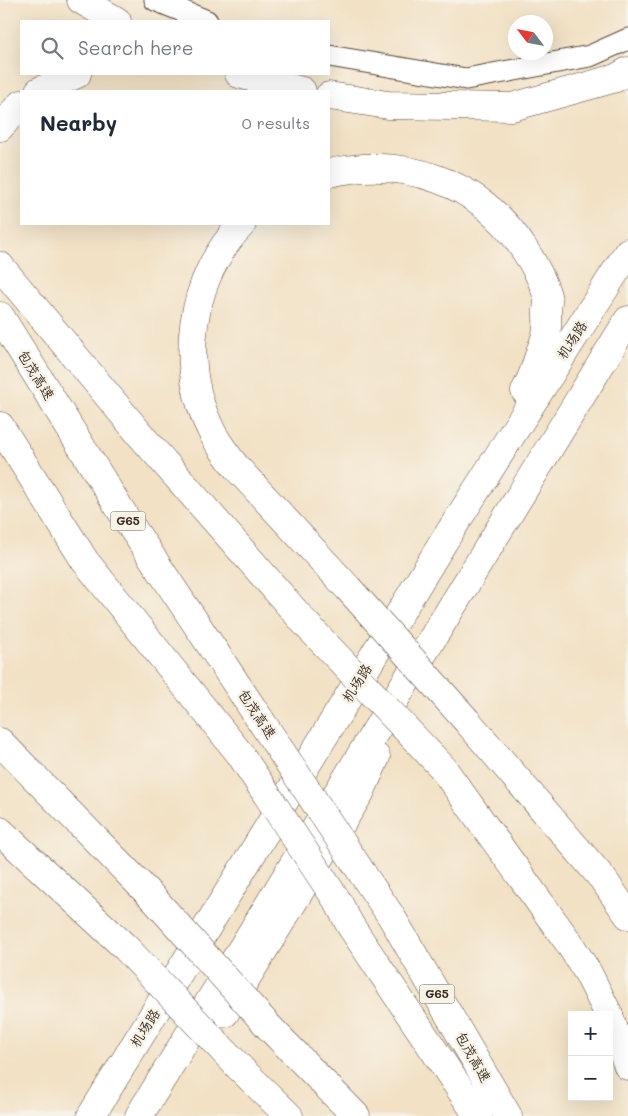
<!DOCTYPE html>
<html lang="en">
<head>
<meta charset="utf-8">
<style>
  :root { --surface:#fff; --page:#f6f6f7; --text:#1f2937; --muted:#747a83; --line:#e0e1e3 }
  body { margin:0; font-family:Mali,"LXGW WenKai TC",sans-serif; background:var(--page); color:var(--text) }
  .controls { position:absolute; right:15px; bottom:15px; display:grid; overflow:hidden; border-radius:0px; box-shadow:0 5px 20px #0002 }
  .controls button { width:45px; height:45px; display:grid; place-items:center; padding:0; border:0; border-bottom:1px solid var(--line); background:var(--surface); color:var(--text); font:25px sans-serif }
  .compass { position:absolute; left:508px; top:15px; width:45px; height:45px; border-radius:50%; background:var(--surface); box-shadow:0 5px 20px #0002; rotate:302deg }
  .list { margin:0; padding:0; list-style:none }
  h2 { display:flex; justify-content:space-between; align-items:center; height:65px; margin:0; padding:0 20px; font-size:21px }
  h2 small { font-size:16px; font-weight:400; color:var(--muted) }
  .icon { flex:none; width:28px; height:28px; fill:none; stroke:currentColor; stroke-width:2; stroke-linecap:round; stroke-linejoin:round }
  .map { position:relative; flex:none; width:628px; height:1116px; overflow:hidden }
  .search { position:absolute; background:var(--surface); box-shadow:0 5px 20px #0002; left:20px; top:20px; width:310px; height:55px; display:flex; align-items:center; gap:12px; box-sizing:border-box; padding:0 18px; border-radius:0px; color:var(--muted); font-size:19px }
  .panel { position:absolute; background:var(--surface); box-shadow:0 5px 20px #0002; left:20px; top:90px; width:310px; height:135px; border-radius:0px }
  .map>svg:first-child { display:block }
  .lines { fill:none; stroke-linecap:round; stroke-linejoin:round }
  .minor-casing { stroke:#564537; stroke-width:23 }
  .motorway-casing { stroke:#564537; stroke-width:29 }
  .minor { stroke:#fff; stroke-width:21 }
  .motorway { stroke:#fff; stroke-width:28 }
  .motorway-bridge-casing { stroke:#564537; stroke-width:29; stroke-linecap:butt }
  .motorway-bridge { stroke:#fff; stroke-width:28 }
  .labels { text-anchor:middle; stroke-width:5; stroke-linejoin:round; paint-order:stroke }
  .shield { fill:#f7f3e8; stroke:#73665b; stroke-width:1 }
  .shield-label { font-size:12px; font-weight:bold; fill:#3b2a1e }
  .street-label { font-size:14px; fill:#3b2a1e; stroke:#f7f3e8 }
</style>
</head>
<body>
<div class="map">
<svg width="628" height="1116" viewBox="0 0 628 1116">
  <rect width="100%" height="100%" fill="#f7f3e8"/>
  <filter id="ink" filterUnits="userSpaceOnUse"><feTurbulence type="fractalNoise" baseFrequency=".02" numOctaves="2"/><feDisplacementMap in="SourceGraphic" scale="10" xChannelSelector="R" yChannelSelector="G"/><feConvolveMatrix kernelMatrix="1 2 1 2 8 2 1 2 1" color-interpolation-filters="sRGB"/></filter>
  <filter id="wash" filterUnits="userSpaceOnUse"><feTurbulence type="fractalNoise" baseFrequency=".0096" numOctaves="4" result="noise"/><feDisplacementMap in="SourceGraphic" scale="20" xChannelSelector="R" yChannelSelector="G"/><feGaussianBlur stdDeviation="1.12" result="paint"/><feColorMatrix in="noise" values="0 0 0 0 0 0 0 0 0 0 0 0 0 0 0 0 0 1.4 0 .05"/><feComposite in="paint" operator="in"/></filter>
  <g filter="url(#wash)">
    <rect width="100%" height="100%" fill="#f2e1c5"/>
  </g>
  <g filter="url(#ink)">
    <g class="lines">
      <g class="minor-casing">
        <g id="minor">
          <polyline points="155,0 207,21"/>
          <polyline points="329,56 466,79 590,56 628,39"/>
        </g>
      </g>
      <g class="motorway-casing">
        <g id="motorway">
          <polyline points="81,0 117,21"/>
          <polyline points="239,74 302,91"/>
          <polyline points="39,91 77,74"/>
          <polyline points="329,96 388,105 512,107 616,78 628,71"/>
          <polyline points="0,127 21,104"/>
          <path d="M329,173C405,156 481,182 524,249C533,262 545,284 548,300C548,304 547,308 547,312C547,319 548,327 546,334C545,340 542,347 540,352C536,366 532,379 525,391"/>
          <path d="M242,224C189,279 177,366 213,434C220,446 228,457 237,468L348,588"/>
          <polyline points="0,266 143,438 306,624"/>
          <polyline points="0,316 125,517 261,721"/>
          <polyline points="0,426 85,561 240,754"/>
          <polyline points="467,721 603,879 628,915"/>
          <polyline points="0,742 153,898"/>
          <polyline points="442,767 569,943 588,973 609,1015"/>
          <polyline points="0,831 125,947"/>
          <polyline points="362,873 391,916 508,1116"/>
          <polyline points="338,902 350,925 478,1116"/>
          <polyline points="225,1013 360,793 376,757"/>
          <polyline points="609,1016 628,1066"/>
          <polyline points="269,1027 356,1116"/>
          <polyline points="239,1067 289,1116"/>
          <polyline points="91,1116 444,541 628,252"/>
          <polyline points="139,1116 628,320"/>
        </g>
      </g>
      <use href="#minor" class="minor"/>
      <use href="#motorway" class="motorway"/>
      <g class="motorway-bridge-casing">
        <g id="motorway-bridge">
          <polyline points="348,588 467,721"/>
          <polyline points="306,624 442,767"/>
          <polyline points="261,721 362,873"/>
          <polyline points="240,754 338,902"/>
          <polyline points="153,898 269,1027"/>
          <polyline points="125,947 239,1067"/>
        </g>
      </g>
      <use href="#motorway-bridge" class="motorway-bridge"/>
    </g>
  </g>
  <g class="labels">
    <g class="shield">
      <rect x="110.5" y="511.5" width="35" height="19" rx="4"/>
      <rect x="419.5" y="984.5" width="35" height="19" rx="4"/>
    </g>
    <g class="shield-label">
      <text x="128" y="525">G65</text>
      <text x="437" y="998">G65</text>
    </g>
    <g class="street-label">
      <text transform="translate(572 340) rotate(-57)" y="5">机场路</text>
      <text transform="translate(36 375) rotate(58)" y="5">包茂高速</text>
      <text transform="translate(357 683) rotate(-58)" y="5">机场路</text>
      <text transform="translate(257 714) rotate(56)" y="5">包茂高速</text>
      <text transform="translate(145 1028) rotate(-58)" y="5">机场路</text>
      <text transform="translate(473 1057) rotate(60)" y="5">包茂高速</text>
    </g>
  </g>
</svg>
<div class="controls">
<button>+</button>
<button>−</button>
</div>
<svg class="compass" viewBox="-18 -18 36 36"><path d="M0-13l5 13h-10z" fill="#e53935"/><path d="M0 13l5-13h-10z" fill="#747a83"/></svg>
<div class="search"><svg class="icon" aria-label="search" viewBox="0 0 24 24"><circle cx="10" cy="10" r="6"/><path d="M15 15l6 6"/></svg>Search here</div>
<section class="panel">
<h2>Nearby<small>0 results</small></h2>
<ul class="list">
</ul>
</section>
</div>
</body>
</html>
